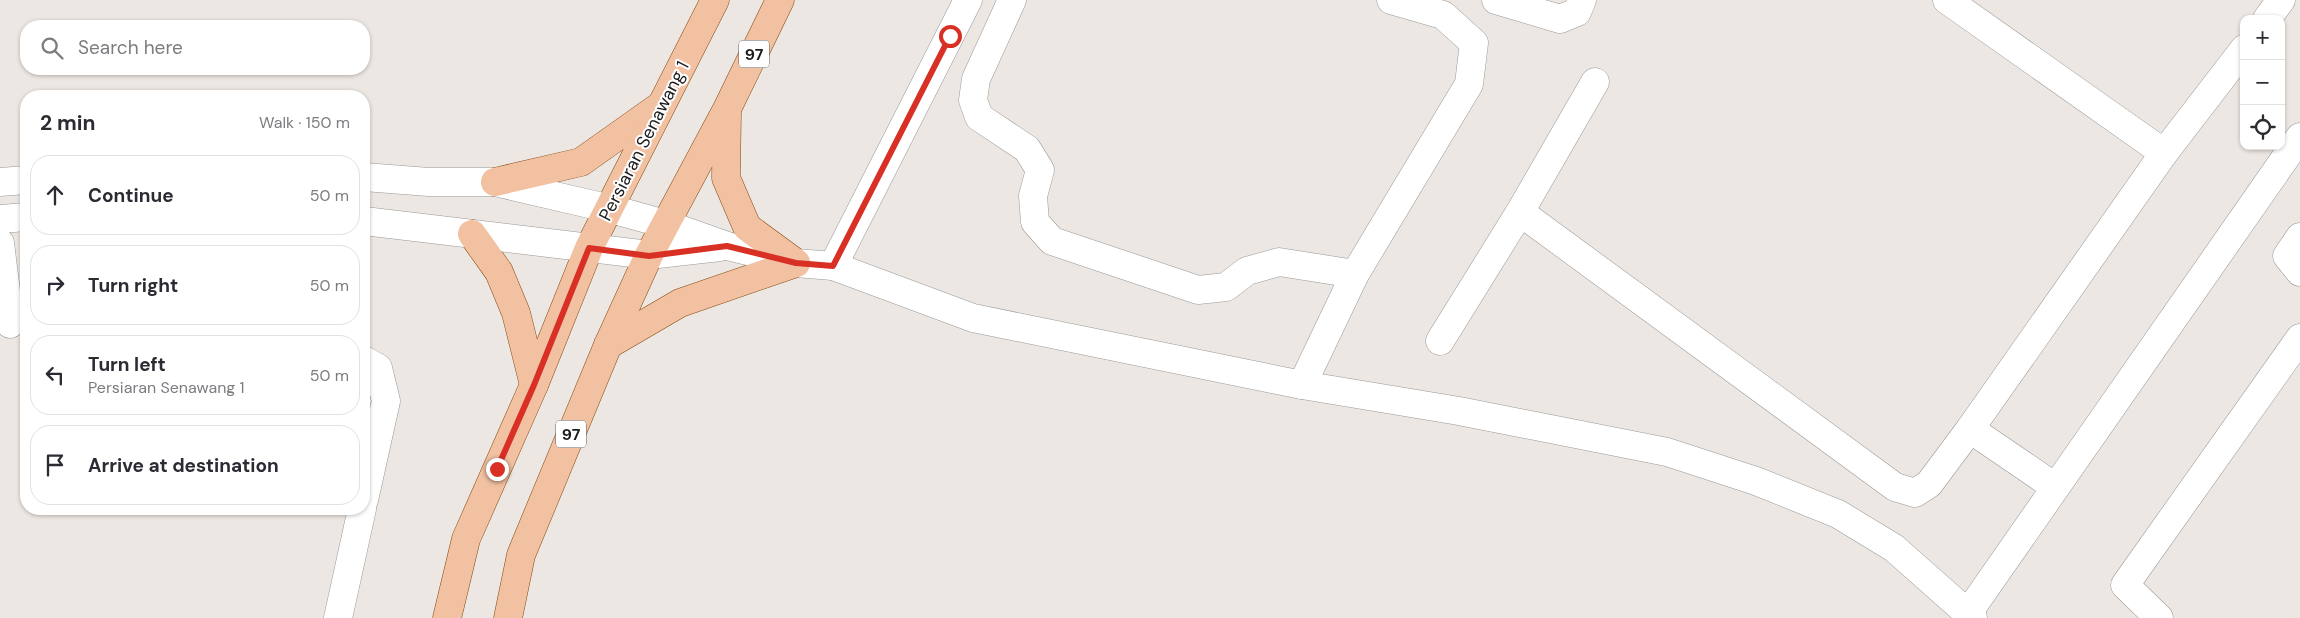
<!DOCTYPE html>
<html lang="en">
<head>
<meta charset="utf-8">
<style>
  :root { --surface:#fff; --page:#f2f2f3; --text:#2b2b33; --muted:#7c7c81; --line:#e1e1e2 }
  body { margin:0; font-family:"DM Sans",sans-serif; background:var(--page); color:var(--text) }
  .controls { position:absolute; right:15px; top:15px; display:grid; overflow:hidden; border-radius:10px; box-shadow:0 1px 4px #0004 }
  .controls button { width:45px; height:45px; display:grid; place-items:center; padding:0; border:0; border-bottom:1px solid var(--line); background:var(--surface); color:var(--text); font:25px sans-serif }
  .stop { position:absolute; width:15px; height:15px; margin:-11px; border:4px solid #d93025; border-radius:50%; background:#fff }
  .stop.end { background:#d93025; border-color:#fff; box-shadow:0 1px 5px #0008 }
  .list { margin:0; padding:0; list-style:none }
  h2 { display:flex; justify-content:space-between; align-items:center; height:65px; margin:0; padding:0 20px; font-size:21px }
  h2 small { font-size:16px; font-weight:400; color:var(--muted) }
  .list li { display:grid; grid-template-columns:32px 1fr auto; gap:15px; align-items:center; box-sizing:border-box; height:80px; margin:0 10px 10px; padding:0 10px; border:1px solid var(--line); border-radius:20px }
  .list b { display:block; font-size:19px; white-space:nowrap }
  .list p { margin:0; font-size:16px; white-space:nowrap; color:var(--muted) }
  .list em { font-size:16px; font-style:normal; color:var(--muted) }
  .icon { flex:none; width:28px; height:28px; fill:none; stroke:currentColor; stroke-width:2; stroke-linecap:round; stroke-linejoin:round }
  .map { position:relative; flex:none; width:2300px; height:618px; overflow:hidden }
  .search { position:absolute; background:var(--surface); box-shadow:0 1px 4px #0004; left:20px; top:20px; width:350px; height:55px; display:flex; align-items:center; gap:12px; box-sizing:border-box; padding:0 18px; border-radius:20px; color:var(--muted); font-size:19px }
  .panel { position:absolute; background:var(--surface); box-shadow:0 1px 4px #0004; left:20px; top:90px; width:350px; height:425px; border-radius:20px }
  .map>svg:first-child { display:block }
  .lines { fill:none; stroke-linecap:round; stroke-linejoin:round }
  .minor-casing { stroke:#999; stroke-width:29 }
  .major-casing { stroke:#84490f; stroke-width:29 }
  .minor { stroke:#fff; stroke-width:28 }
  .major { stroke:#f2c1a2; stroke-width:28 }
  .route { stroke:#d93025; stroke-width:6 }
  .labels { text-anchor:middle; stroke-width:4; stroke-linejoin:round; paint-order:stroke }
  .shield { fill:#fff; stroke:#606060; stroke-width:1 }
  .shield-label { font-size:16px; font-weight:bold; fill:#1c1c1c }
  .street-label { font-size:18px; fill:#1c1c1c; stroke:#fff }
</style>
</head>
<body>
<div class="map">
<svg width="2300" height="618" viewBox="0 0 2300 618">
  <rect width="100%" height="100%" fill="#ece7e2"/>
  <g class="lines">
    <g class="minor-casing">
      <g id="minor">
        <polyline points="1012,0 976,79 973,100 979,117 1027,149 1040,170 1033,196 1035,222 1052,241 1198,290 1226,287 1247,271 1279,262 1355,274 1302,385"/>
        <polyline points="1496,0 1560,19 1577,12 1582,0"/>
        <polyline points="1947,0 2164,153"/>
        <polyline points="2267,19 2281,0"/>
        <polyline points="364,177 429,182 495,182 611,209 665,224 727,246 796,263 833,266 973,318 1302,385 1459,411 1667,452 1756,481 1838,514 1894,548 1973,618"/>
        <polyline points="0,182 26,180"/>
        <polyline points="1520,212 1895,487 1915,493 1929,484 1970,429"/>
        <polyline points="0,219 26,217"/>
        <polyline points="364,221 649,255 720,247"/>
        <polyline points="2300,237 2287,256 2300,272"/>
        <polyline points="0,243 10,324"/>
        <polyline points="833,266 968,0"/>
        <polyline points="1355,274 1469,84 1474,43 1443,15 1391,0"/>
        <polyline points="1440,341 1520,212 1595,82"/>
        <polyline points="364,360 378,368 386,401 364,500"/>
        <polyline points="2055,487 1970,429 2164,153 2244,49"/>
        <polyline points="1968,613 2300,137"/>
        <polyline points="338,618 362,509"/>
        <polyline points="2159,618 2125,585 2300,338"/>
      </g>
    </g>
    <g class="major-casing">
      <g id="major">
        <polyline points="727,114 726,178 747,227 796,263"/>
        <polyline points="495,182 581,162 660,106"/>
        <polyline points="472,234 499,272 516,313 534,385"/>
        <polyline points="608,345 680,303 796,263"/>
        <polyline points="447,618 466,539 534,385 589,248 715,0"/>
        <polyline points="508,618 521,555 608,345 649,255 727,109 780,0"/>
      </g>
    </g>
    <use href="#minor" class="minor"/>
    <use href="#major" class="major"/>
  </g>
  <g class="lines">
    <polyline class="route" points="497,469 534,385 589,248 649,256 727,246 796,263 833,266 950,36"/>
  </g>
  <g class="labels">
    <g class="shield">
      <rect x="739" y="40.5" width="30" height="27" rx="4"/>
      <rect x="556" y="420.5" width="30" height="27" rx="4"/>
    </g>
    <g class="shield-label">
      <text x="754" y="60">97</text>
      <text x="571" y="440">97</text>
    </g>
    <g class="street-label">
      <text transform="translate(644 141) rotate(-63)" y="6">Persiaran Senawang 1</text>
    </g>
  </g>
</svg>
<div class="controls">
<button>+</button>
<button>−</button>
<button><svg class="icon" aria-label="locate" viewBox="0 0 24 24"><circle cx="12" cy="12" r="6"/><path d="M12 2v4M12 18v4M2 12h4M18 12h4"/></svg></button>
</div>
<div class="stop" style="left:950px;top:36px"></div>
<div class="stop end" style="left:497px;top:469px"></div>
<div class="search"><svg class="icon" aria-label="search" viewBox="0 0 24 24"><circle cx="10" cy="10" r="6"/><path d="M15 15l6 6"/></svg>Search here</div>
<section class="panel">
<h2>2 min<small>Walk · 150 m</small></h2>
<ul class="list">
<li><svg class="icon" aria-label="ahead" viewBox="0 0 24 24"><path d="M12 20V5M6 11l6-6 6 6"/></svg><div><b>Continue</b></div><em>50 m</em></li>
<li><svg class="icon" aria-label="right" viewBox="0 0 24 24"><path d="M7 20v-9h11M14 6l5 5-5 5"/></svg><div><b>Turn right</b></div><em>50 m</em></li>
<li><svg class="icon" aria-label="left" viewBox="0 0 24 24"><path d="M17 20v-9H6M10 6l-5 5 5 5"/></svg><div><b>Turn left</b><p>Persiaran Senawang 1</p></div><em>50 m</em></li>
<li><svg class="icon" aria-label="arrive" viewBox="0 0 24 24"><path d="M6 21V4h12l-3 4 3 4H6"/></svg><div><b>Arrive at destination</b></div></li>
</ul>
</section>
</div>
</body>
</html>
